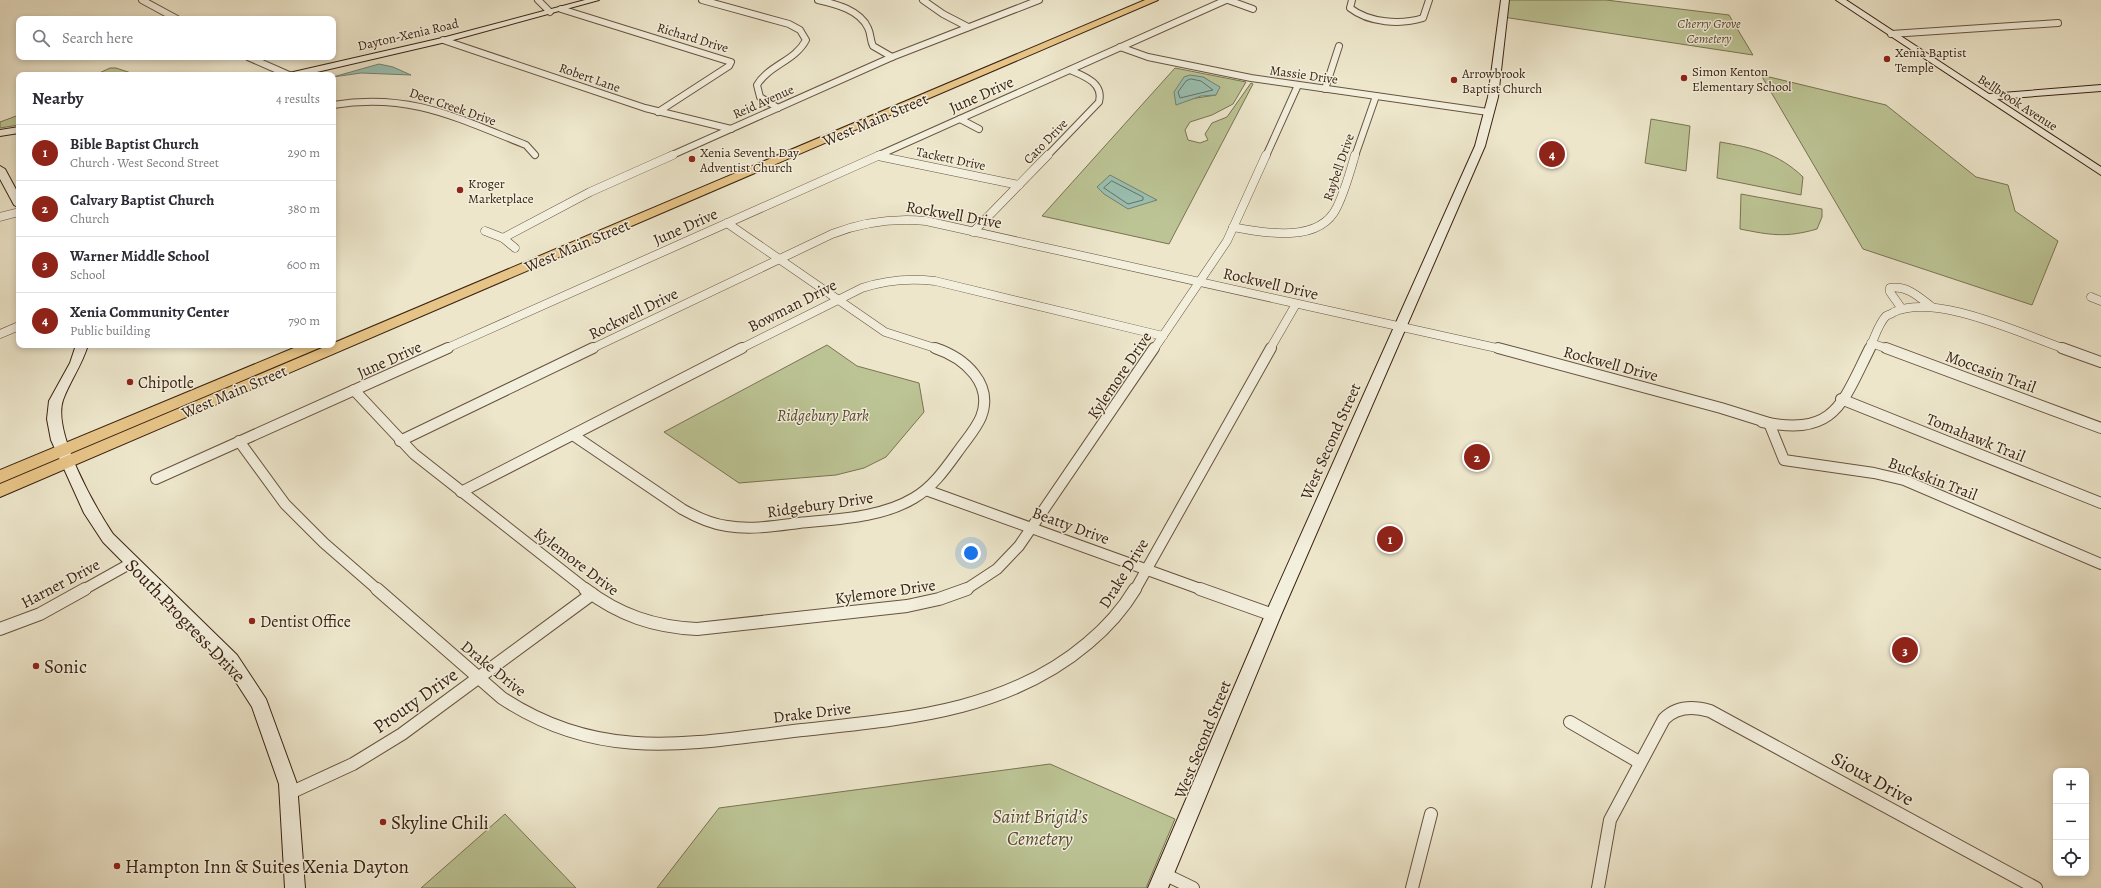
<!DOCTYPE html>
<html lang="en">
<head>
<meta charset="utf-8">
<style>
  :root { --surface:#fff; --page:#f2f2f3; --text:#2b2b33; --muted:#7c7c81; --line:#e1e1e2; --accent:#8f2418 }
  body { margin:0; font-family:Alegreya,serif; background:var(--page); color:var(--text) }
  .controls { position:absolute; right:12px; bottom:12px; display:grid; overflow:hidden; border-radius:8px; box-shadow:0 2px 6px #0003 }
  .controls button { width:36px; height:36px; display:grid; place-items:center; padding:0; border:0; border-bottom:1px solid var(--line); background:var(--surface); color:var(--text); font:20px sans-serif }
  .you { position:absolute; left:971px; top:553px; width:14px; height:14px; margin:-10px; border:3px solid #fff; border-radius:50%; background:#1a73e8; box-shadow:0 0 0 6px #1a73e833 }
  .badge { display:grid; place-items:center; width:26px; height:26px; border-radius:50%; background:var(--accent); color:#fff; font-size:13px; font-weight:700 }
  .pin { position:absolute; translate:-50% -50%; border:2px solid #fff; box-shadow:0 1px 4px #0006 }
  .list { margin:0; padding:0; list-style:none }
  h2 { display:flex; justify-content:space-between; align-items:center; height:52px; margin:0; padding:0 16px; font-size:17px }
  h2 small { font-size:13px; font-weight:400; color:var(--muted) }
  .list li { display:grid; grid-template-columns:26px 1fr auto; gap:12px; align-items:center; box-sizing:border-box; height:56px; padding:0 16px; border-top:1px solid var(--line) }
  .list b { display:block; font-size:15px; white-space:nowrap }
  .list p { margin:0; font-size:13px; white-space:nowrap; color:var(--muted) }
  .list em { font-size:13px; font-style:normal; color:var(--muted) }
  .icon { flex:none; width:22px; height:22px; fill:none; stroke:currentColor; stroke-width:2; stroke-linecap:round; stroke-linejoin:round }
  .map { position:relative; flex:none; width:2101px; height:888px; overflow:hidden }
  .search { position:absolute; background:var(--surface); box-shadow:0 2px 6px #0003; left:16px; top:16px; width:320px; height:44px; display:flex; align-items:center; gap:10px; box-sizing:border-box; padding:0 14px; border-radius:8px; color:var(--muted); font-size:15px }
  .panel { position:absolute; background:var(--surface); box-shadow:0 2px 6px #0003; left:16px; top:72px; width:320px; height:276px; border-radius:8px }
  .map>svg:first-child { display:block }
  .green { fill:#bcc495; stroke:#7b7352; fill-rule:evenodd }
  .water { fill:#9ac0b2; stroke:#748171 }
  .lines { fill:none; stroke-linecap:round; stroke-linejoin:round }
  .shore { stroke:#6a7161; stroke-width:1 }
  .street-far3-casing { stroke:#67533f; stroke-width:8 }
  .street-far2-casing { stroke:#67533f; stroke-width:9 }
  .street-far1-casing { stroke:#67533f; stroke-width:12 }
  .street-casing { stroke:#67533f; stroke-width:14 }
  .secondary-casing { stroke:#3a2210; stroke-width:2 }
  .primary-casing { stroke:#3a2210; stroke-width:2 }
  .street-far3 { stroke:#f3efdd; stroke-width:6 }
  .street-far2 { stroke:#f3efdd; stroke-width:8 }
  .street-far1 { stroke:#f3efdd; stroke-width:10 }
  .street { stroke:#f3efdd; stroke-width:12 }
  .secondary { fill:#f3efdd; fill-rule:evenodd }
  .primary { fill:#e6c386; fill-rule:evenodd }
  .poi-dot { fill:#8f2418; stroke:#f3efdd; stroke-width:1.5 }
  .labels { text-anchor:middle; stroke-width:3; stroke-linejoin:round; paint-order:stroke }
  .far-park-label { font-size:13px; font-style:italic; fill:#5a4a31; stroke:#f3efdd }
  .far-street-label { font-size:13px; fill:#3a2210; stroke:#f3efdd }
  .far-poi-label { font-size:13px; fill:#3a2210; stroke:#f3efdd; text-anchor:start }
  .street-label { font-size:16px; fill:#3a2210; stroke:#f3efdd }
  .poi-label { font-size:16px; fill:#3a2210; stroke:#f3efdd; text-anchor:start }
  .park-label { font-size:16px; font-style:italic; fill:#5a4a31; stroke:#f3efdd }
  .near-street-label { font-size:19px; fill:#3a2210; stroke:#f3efdd }
  .near-poi-label { font-size:19px; fill:#3a2210; stroke:#f3efdd; text-anchor:start }
  .near-park-label { font-size:19px; font-style:italic; fill:#5a4a31; stroke:#f3efdd }
</style>
</head>
<body>
<div class="map">
<svg width="2101" height="888" viewBox="0 0 2101 888">
  <rect width="100%" height="100%" fill="#ede6cb"/>
  <filter id="stains"><feTurbulence type="fractalNoise" baseFrequency=".005" numOctaves="4"/><feColorMatrix values="0 0 0 0 .2 0 0 0 0 .09 0 0 0 0 .02 0 0 0 .5 -.17"/></filter>
  <radialGradient id="worn" r=".72"><stop offset=".6" stop-color="#630" stop-opacity="0"/><stop offset="1" stop-color="#630" stop-opacity=".3"/></radialGradient>
  <g class="green">
    <polygon points="1505,0 1606,0 1729,15 1753,55 1503,17"/>
    <polygon points="110,68 116,68 134,74 95,75"/>
    <path d="M1175,68L1246,82L1233,104L1212,115L1190,122L1185,130L1188,140L1200,143L1208,140L1205,134L1212,123L1227,117L1251,83L1253,84L1169,244L1042,216ZM1203,77L1209,81L1216,95L1190,99Z"/>
    <polygon points="1761,75 1886,105 1976,177 2008,185 2015,211 2058,241 2032,305 1863,249"/>
    <polygon points="19,115 19,125 0,128 0,122"/>
    <polygon points="1651,119 1690,126 1686,171 1645,163"/>
    <path d="M1720,142C1754,148 1778,153 1803,177L1801,195L1717,178Z"/>
    <path d="M1741,194L1822,209V217L1817,229C1786,238 1770,235 1740,229Z"/>
    <polygon points="827,345 857,366 919,383 924,412 886,457 864,468 836,475 739,483 664,432"/>
    <polygon points="1050,764 1175,819 1146,888 657,888 719,808"/>
    <polygon points="505,814 576,888 421,888"/>
  </g>
  <g class="water">
    <polygon points="379,64 393,67 411,75 361,73 333,77"/>
    <polygon points="1190,75 1203,77 1220,87 1216,95 1201,96 1176,105 1174,92 1184,77"/>
    <polygon points="1110,175 1157,200 1128,209 1104,194 1097,187"/>
  </g>
  <g class="lines">
    <g class="shore">
      <polygon points="1191,79 1201,81 1213,90 1180,98 1178,92 1186,81"/>
      <polygon points="1112,181 1143,197 1143,200 1128,204 1104,188"/>
    </g>
    <g class="street-far3-casing">
      <g id="street-far3">
        <polyline points="142,0 177,19"/>
        <polyline points="538,0 550,12"/>
        <path d="M702,0L789,24L800,30L806,40C795,61 769,65 757,85L760,97L778,108"/>
        <path d="M818,0C836,4 860,10 868,28C871,34 870,40 873,46L892,57"/>
        <polyline points="923,0 943,14 968,27"/>
        <polyline points="1228,0 1253,9"/>
        <path d="M1352,0L1350,8C1369,23 1401,25 1423,18L1429,0"/>
        <polyline points="561,9 731,62 729,66 658,112"/>
        <polyline points="1891,34 2058,23"/>
        <polyline points="443,40 645,108 731,129"/>
        <polyline points="1120,47 1148,57 1251,78 1488,112"/>
        <polyline points="248,57 289,75"/>
        <polyline points="1325,89 1339,46"/>
        <path d="M333,105C409,92 457,118 526,145L535,155"/>
        <polyline points="960,119 979,129"/>
        <polyline points="670,156 892,57 1039,0"/>
        <polyline points="877,156 1226,0"/>
        <path d="M1047,156L1099,102C1104,83 1084,76 1070,70"/>
        <polyline points="1266,156 1298,85"/>
        <polyline points="1355,156 1376,96"/>
      </g>
    </g>
    <g class="street-far2-casing">
      <g id="street-far2">
        <polyline points="878,156 1019,185"/>
        <polyline points="0,217 19,212"/>
        <polyline points="727,223 885,332 938,349"/>
        <path d="M1233,227C1264,233 1320,244 1337,207C1345,191 1350,172 1355,155"/>
        <polyline points="485,231 503,238 515,248"/>
        <polyline points="973,232 1048,155"/>
        <polyline points="503,238 590,192 673,155"/>
        <polyline points="2091,297 2101,301"/>
        <path d="M1902,309L1890,292V288C1907,285 1919,297 1932,307"/>
        <polyline points="0,334 19,326"/>
        <polyline points="1871,343 1888,349"/>
        <polyline points="445,349 880,155"/>
        <path d="M591,349L832,234C863,222 893,218 926,221L1501,349"/>
        <path d="M740,349L862,288C886,280 910,278 935,281L1163,336"/>
        <polyline points="1154,349 1227,241 1266,155"/>
        <polyline points="1270,349 1296,304"/>
        <path d="M1869,349C1874,340 1878,324 1886,316C1887,315 1892,314 1894,312C1937,293 2021,334 2065,349"/>
      </g>
    </g>
    <g class="street-far1-casing">
      <g id="street-far1">
        <polyline points="1498,348 1721,408 1769,423"/>
        <polyline points="1886,348 2101,428"/>
        <polyline points="2062,348 2101,362"/>
        <polyline points="354,390 414,454 587,590"/>
        <polyline points="1841,399 2101,503"/>
        <path d="M1762,422C1835,436 1841,406 1870,348"/>
        <polyline points="1769,423 1784,460 1874,473 1904,480 2101,564"/>
        <path d="M573,435L682,509C696,517 711,524 727,526C751,530 775,526 799,523C837,519 881,518 914,498C933,487 946,468 959,450C966,440 976,429 981,417C994,384 965,358 935,348"/>
        <polyline points="239,441 285,504 324,543 378,590"/>
        <polyline points="400,441 593,348"/>
        <polyline points="156,479 448,348"/>
        <polyline points="926,490 1203,590"/>
        <polyline points="461,492 742,348"/>
        <polyline points="83,590 133,562"/>
        <polyline points="965,590 997,569 1019,546 1154,348"/>
        <polyline points="1135,590 1271,348"/>
      </g>
    </g>
    <g class="street-casing">
      <g id="street">
        <path d="M377,589L502,698C602,764 692,743 802,730C903,719 1007,712 1088,643C1106,628 1123,609 1135,589"/>
        <path d="M585,589C619,615 654,627 697,629L907,606L939,599L967,589"/>
        <polyline points="1200,589 1273,615"/>
        <polyline points="0,629 40,614 85,589"/>
        <polyline points="1570,722 1639,762"/>
        <polyline points="290,793 353,764 402,734 592,594"/>
        <polyline points="1164,874 1193,888"/>
        <polyline points="1412,888 1431,814"/>
        <path d="M1598,888L1610,820L1664,719C1677,706 1693,706 1710,711L2036,888"/>
      </g>
    </g>
    <g class="secondary-casing">
      <g id="secondary">
        <polygon points="585,0 599,0 446,42 304,75 287,75 289,73 442,38"/>
        <polygon points="1501,0 1509,0 1498,97 1485,146 1281,615 1168,888 1148,888 1265,615 1475,146 1488,97"/>
        <polygon points="1836,0 1846,0 1989,94 2101,85 2101,91 1997,99 2101,167 2101,175"/>
        <polygon points="19,127 19,133 0,136 0,130"/>
        <polygon points="0,166 5,169 19,195 19,208 14,205 0,179"/>
        <path d="M76,345H88C82,365 70,381 63,400C52,432 95,507 113,534L237,655L266,699L297,784L305,888H285L279,784L252,707L225,665L103,542L84,513L51,440L47,419L49,401L70,363Z"/>
      </g>
    </g>
    <g class="primary-casing">
      <g id="primary">
        <polygon points="1145,0 1158,0 0,497 0,484"/>
        <polygon points="301,345 321,345 319,348 0,483 0,470"/>
      </g>
    </g>
    <use href="#street-far3" class="street-far3"/>
    <use href="#street-far2" class="street-far2"/>
    <use href="#street-far1" class="street-far1"/>
    <use href="#street" class="street"/>
    <use href="#secondary" class="secondary"/>
    <use href="#primary" class="primary"/>
  </g>
  <g class="poi-dot">
    <circle cx="1887" cy="59" r="4"/>
    <circle cx="1684" cy="78" r="4"/>
    <circle cx="1454" cy="80" r="4"/>
    <circle cx="692" cy="159" r="4"/>
    <circle cx="460" cy="190" r="4"/>
    <circle cx="130" cy="382" r="4"/>
    <circle cx="252" cy="621" r="4"/>
    <circle cx="36" cy="666" r="4"/>
    <circle cx="383" cy="822" r="4"/>
    <circle cx="117" cy="866" r="4"/>
  </g>
  <g class="labels">
    <g class="far-park-label">
      <text x="1709" y="28">Cherry Grove<tspan x="1709" dy="15">Cemetery</tspan></text>
    </g>
    <g class="far-street-label">
      <text transform="translate(408 34) rotate(-13)" y="5">Dayton-Xenia Road</text>
      <text transform="translate(693 37) rotate(17)" y="5">Richard Drive</text>
      <text transform="translate(1304 74) rotate(8)" y="5">Massie Drive</text>
      <text transform="translate(590 77) rotate(19)" y="5">Robert Lane</text>
      <text transform="translate(763 101) rotate(-24)" y="5">Reid Avenue</text>
      <text transform="translate(2018 102) rotate(33)" y="5">Bellbrook Avenue</text>
      <text transform="translate(453 106) rotate(19)" y="5">Deer Creek Drive</text>
      <text transform="translate(1045 141) rotate(-46)" y="5">Cato Drive</text>
      <text transform="translate(951 158) rotate(12)" y="5">Tackett Drive</text>
      <text transform="translate(1338 167) rotate(-71)" y="5">Raybell Drive</text>
    </g>
    <g class="far-poi-label">
      <text x="1895" y="57">Xenia Baptist<tspan x="1895" dy="15">Temple</tspan></text>
      <text x="1692" y="76">Simon Kenton<tspan x="1692" dy="15">Elementary School</tspan></text>
      <text x="1462" y="78">Arrowbrook<tspan x="1462" dy="15">Baptist Church</tspan></text>
      <text x="700" y="157">Xenia Seventh Day<tspan x="700" dy="15">Adventist Church</tspan></text>
      <text x="468" y="188">Kroger<tspan x="468" dy="15">Marketplace</tspan></text>
    </g>
    <g class="street-label">
      <text transform="translate(981 94) rotate(-24)" y="6">June Drive</text>
      <text transform="translate(875 119) rotate(-23)" y="6">West Main Street</text>
      <text transform="translate(954 214) rotate(10)" y="6">Rockwell Drive</text>
      <text transform="translate(685 226) rotate(-24)" y="6">June Drive</text>
      <text transform="translate(577 245) rotate(-23)" y="6">West Main Street</text>
      <text transform="translate(1271 283) rotate(13)" y="6">Rockwell Drive</text>
      <text transform="translate(792 305) rotate(-27)" y="6">Bowman Drive</text>
      <text transform="translate(633 313) rotate(-26)" y="6">Rockwell Drive</text>
      <text transform="translate(389 359) rotate(-24)" y="6">June Drive</text>
      <text transform="translate(1611 363) rotate(15)" y="6">Rockwell Drive</text>
      <text transform="translate(1991 371) rotate(20)" y="6">Moccasin Trail</text>
      <text transform="translate(1119 375) rotate(-56)" y="6">Kylemore Drive</text>
      <text transform="translate(234 391) rotate(-23)" y="6">West Main Street</text>
      <text transform="translate(1976 437) rotate(22)" y="6">Tomahawk Trail</text>
      <text transform="translate(1330 441) rotate(-66)" y="6">West Second Street</text>
      <text transform="translate(1933 478) rotate(21)" y="6">Buckskin Trail</text>
      <text transform="translate(820 504) rotate(-8)" y="6">Ridgebury Drive</text>
      <text transform="translate(1071 525) rotate(20)" y="6">Beatty Drive</text>
      <text transform="translate(577 561) rotate(37)" y="6">Kylemore Drive</text>
      <text transform="translate(1123 573) rotate(-58)" y="6">Drake Drive</text>
      <text transform="translate(60 583) rotate(-28)" y="6">Harner Drive</text>
      <text transform="translate(885 591) rotate(-8)" y="6">Kylemore Drive</text>
      <text transform="translate(494 668) rotate(39)" y="6">Drake Drive</text>
      <text transform="translate(812 712) rotate(-7)" y="6">Drake Drive</text>
      <text transform="translate(1202 739) rotate(-68)" y="6">West Second Street</text>
    </g>
    <g class="poi-label">
      <text x="138" y="388">Chipotle</text>
      <text x="260" y="627">Dentist Office</text>
    </g>
    <g class="park-label">
      <text x="823" y="421">Ridgebury Park</text>
    </g>
    <g class="near-street-label">
      <text transform="translate(186 620) rotate(46)" y="7">South Progress Drive</text>
      <text transform="translate(415 700) rotate(-35)" y="7">Prouty Drive</text>
      <text transform="translate(1873 778) rotate(29)" y="7">Sioux Drive</text>
    </g>
    <g class="near-poi-label">
      <text x="44" y="673">Sonic</text>
      <text x="391" y="829">Skyline Chili</text>
      <text x="125" y="873">Hampton Inn &amp; Suites Xenia Dayton</text>
    </g>
    <g class="near-park-label">
      <text x="1040" y="823">Saint Brigid’s<tspan x="1040" dy="22">Cemetery</tspan></text>
    </g>
  </g>
  <rect width="100%" height="100%" filter="url(#stains)"/>
  <rect width="100%" height="100%" fill="url(#worn)"/>
</svg>
<div class="controls">
<button>+</button>
<button>−</button>
<button><svg class="icon" aria-label="locate" viewBox="0 0 24 24"><circle cx="12" cy="12" r="6"/><path d="M12 2v4M12 18v4M2 12h4M18 12h4"/></svg></button>
</div>
<div class="you"></div>
<div class="pin badge" style="left:1390px;top:539px">1</div>
<div class="pin badge" style="left:1477px;top:457px">2</div>
<div class="pin badge" style="left:1905px;top:650px">3</div>
<div class="pin badge" style="left:1552px;top:154px">4</div>
<div class="search"><svg class="icon" aria-label="search" viewBox="0 0 24 24"><circle cx="10" cy="10" r="6"/><path d="M15 15l6 6"/></svg>Search here</div>
<section class="panel">
<h2>Nearby<small>4 results</small></h2>
<ul class="list">
<li><span class="badge">1</span><div><b>Bible Baptist Church</b><p>Church · West Second Street</p></div><em>290 m</em></li>
<li><span class="badge">2</span><div><b>Calvary Baptist Church</b><p>Church</p></div><em>380 m</em></li>
<li><span class="badge">3</span><div><b>Warner Middle School</b><p>School</p></div><em>600 m</em></li>
<li><span class="badge">4</span><div><b>Xenia Community Center</b><p>Public building</p></div><em>790 m</em></li>
</ul>
</section>
</div>
</body>
</html>
